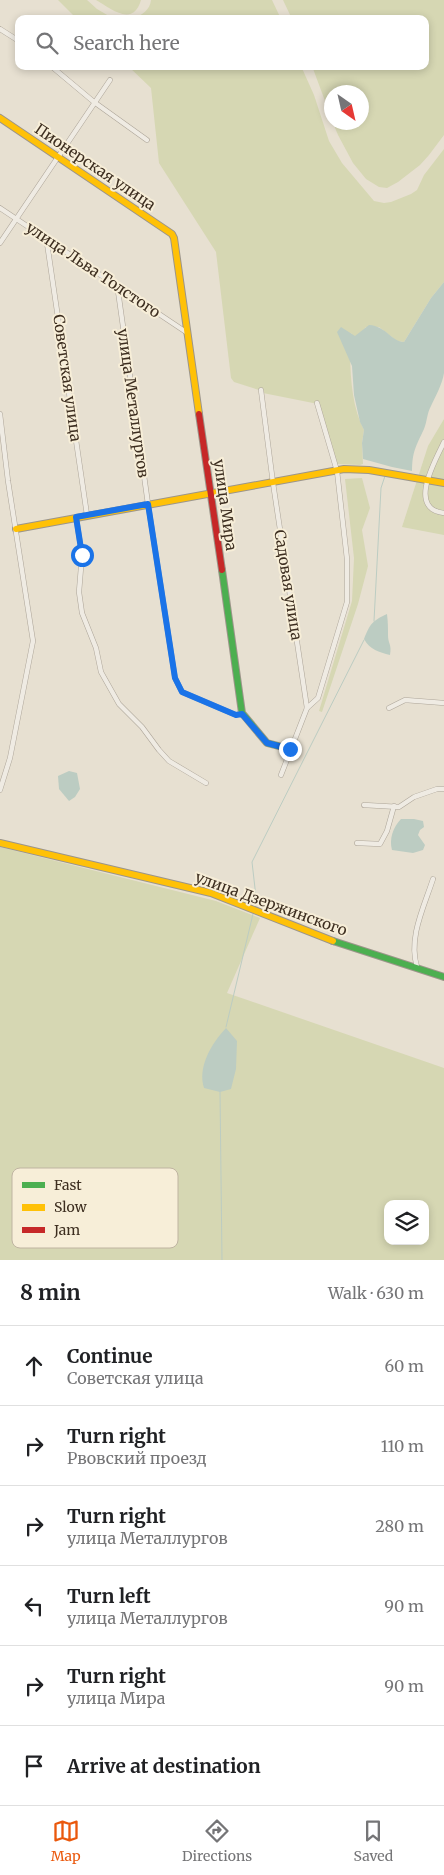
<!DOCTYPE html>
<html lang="en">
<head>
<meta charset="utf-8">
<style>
  :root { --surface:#fff; --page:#f6f6f6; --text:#202124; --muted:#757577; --line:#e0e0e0; --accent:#ea580c }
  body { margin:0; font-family:Merriweather,serif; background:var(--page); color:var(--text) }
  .controls { position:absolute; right:15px; bottom:15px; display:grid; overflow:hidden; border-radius:10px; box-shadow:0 2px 8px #0003 }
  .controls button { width:45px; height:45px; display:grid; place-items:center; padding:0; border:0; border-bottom:1px solid var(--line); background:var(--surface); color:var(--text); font:25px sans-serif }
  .compass { position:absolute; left:324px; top:85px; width:45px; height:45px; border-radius:50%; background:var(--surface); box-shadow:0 2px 8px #0003; rotate:146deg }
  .stop { position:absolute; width:15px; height:15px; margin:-11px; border:4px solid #1a73e8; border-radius:50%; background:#fff }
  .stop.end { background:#1a73e8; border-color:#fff; box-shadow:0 1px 5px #0008 }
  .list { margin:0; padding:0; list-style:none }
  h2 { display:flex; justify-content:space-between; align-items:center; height:65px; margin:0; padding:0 20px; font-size:21px }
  h2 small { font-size:16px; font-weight:400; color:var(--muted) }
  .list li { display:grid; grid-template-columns:32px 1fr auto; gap:15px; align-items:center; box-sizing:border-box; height:80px; padding:0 20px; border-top:1px solid var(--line) }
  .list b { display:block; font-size:19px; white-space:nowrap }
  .list p { margin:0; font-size:16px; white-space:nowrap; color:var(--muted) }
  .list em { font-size:16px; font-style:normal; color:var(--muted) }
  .icon { flex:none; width:28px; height:28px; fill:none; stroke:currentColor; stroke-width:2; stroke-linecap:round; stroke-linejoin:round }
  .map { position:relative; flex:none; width:444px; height:1260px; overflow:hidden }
  .search { position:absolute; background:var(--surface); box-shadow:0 2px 8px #0003; left:15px; right:15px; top:15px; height:55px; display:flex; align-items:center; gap:12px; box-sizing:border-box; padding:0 18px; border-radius:10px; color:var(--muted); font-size:19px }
  .sheet { height:545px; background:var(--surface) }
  nav { display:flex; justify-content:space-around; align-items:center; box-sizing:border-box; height:70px; border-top:1px solid var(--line); background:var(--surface); font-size:14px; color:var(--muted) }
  nav a { display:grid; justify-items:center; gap:2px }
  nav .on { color:var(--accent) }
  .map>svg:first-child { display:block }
  .green { fill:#d6d7b3; fill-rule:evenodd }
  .water { fill:#bcccc2 }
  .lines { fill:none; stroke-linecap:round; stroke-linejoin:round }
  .stream { stroke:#bcccc2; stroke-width:1 }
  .street-casing { stroke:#ada599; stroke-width:5.5 }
  .fast-casing { stroke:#9c958a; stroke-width:8 }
  .slow-casing { stroke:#9c958a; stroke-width:8 }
  .jam-casing { stroke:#9c958a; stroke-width:8 }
  .street { stroke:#efebe3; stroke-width:4.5 }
  .fast { stroke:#4caf50; stroke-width:6 }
  .slow { stroke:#ffc107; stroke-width:6 }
  .jam { stroke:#c62828; stroke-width:6 }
  .route { stroke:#1a73e8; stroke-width:6 }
  .labels { text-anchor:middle; stroke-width:4; stroke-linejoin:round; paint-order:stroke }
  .street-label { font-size:15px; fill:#3d2e20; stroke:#f7eed8 }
  .key { fill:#f7eed8; stroke:#bfb4a1; stroke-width:1 }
  .key-label { font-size:14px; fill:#3d2e20 }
</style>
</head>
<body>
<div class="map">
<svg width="444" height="1260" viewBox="0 0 444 1260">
  <rect width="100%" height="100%" fill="#e7e0d1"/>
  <g class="green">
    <polygon points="58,0 87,0 97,9 114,19 77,19"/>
    <path d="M96,0H141C133,28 110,8 96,0Z"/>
    <path d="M151,0H272L281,19H133C142,15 150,10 151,0Z"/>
    <polygon points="283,0 444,0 444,135 429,155 420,165 398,182 387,188 379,187 366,179 353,163 338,135 333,123 362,122 362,92 332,92 331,117 312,66 425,66 425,19 292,19"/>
    <path d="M128,66H301L314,95L329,141L342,163L374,201L384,203L391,202L411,194L417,190L424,175L444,149V282L431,298L404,342L397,341L379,327H366C363,331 359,336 353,337L351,333C349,362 350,404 364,430L362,443L363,464L360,465L337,464L318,404L263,393L259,390L234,382L231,378L216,252L159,163L151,88Z"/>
    <polygon points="444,419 444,535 402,527 428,446"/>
    <polygon points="362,478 370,508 362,530 368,566 358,604 322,712 319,711 352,601 354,558 345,479"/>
    <path d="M0,847L216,901L260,918L227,993L444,1068V1260H0ZM388,1204H425V1241H388Z"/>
  </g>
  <g class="water">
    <path d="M444,282V373C442,385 436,395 431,406C427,413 427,422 424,429C416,446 412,452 412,471L392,467L363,459L362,443L364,430L360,422L354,395L352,366L337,332L341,327L355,336L369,325C386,326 392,342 404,342L431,298Z"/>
    <path d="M387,614C388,622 388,628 388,635C388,644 392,644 390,655C379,652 370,650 364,639C370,624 372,621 387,614Z"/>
    <polygon points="69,771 77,773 80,789 75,797 69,801 59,789 58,776"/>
    <path d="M401,819H414L423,821L424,827L420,830L418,835L425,845L423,850L413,853L392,850C389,839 393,827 401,819Z"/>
    <path d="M226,1028L237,1041L236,1069L231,1089L220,1092L204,1088C197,1067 212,1043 226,1028Z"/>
  </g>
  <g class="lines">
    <g class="stream">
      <polyline points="374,621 381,488 385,476"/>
      <polyline points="256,897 252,862 364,640"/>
      <polyline points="226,1027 253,914"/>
      <polyline points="220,1091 222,1260"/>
    </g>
    <g class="street-casing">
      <g id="street">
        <polyline points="0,29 19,41"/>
        <polyline points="51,66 94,102 147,140"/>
        <polyline points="0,208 186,332"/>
        <polyline points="49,241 47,243 87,515"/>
        <polyline points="0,243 110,80"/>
        <polyline points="119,287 118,291 148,504 175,678 182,692 236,715 242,713"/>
        <polyline points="261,390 273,483 307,708 281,775"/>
        <polyline points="0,414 8,481 33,641 10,758 0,790"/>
        <path d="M444,442C435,461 407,509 444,513"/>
        <polyline points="76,517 82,555 79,592 82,613 96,648 101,672 119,704 142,727 159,750 169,761 206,783"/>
        <polyline points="307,708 318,698 347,602 347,559 337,471 317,403"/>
        <polyline points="389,708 405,700 444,703"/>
        <polyline points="364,805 399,807 414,797 437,789 444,789"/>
        <polyline points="357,843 380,844 387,831 394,806"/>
        <path d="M417,967C408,938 424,907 433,879"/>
      </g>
    </g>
    <g class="fast-casing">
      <g id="fast">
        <polyline points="222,570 242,713 267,743 290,749"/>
        <polyline points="333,941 444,977"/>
      </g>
    </g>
    <g class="slow-casing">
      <g id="slow">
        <polyline points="0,118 172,234 174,238 199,414"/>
        <polyline points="16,529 344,469 369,470 444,483"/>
        <polyline points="0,843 211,893 333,941"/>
      </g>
    </g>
    <g class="jam-casing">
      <polyline id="jam" points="199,414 222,570"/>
    </g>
    <use href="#street" class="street"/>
    <use href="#fast" class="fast"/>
    <use href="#slow" class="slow"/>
    <use href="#jam" class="jam"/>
  </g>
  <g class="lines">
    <polyline class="route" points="82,555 76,517 148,504 175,678 182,692 236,715 242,714 267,743 290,749"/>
  </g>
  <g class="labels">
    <g class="street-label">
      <text transform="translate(95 167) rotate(34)" y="5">Пионерская улица</text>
      <text transform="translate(93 270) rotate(34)" y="5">улица Льва Толстого</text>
      <text transform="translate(67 378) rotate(82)" y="5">Советская улица</text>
      <text transform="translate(133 403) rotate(82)" y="5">улица Металлургов</text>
      <text transform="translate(225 505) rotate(82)" y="5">улица Мира</text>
      <text transform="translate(288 585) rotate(81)" y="5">Садовая улица</text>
      <text transform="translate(271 904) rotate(20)" y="5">улица Дзержинского</text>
    </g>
  </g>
  <rect x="12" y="1168" width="166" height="80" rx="8" class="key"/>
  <rect x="22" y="1182" width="23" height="6" fill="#4caf50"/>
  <rect x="22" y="1204" width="23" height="7" fill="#ffc107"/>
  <rect x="22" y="1227" width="23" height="6" fill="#c62828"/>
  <g class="key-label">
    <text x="54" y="1190">Fast</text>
    <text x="54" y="1212">Slow</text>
    <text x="54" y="1235">Jam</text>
  </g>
</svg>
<div class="controls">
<button><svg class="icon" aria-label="layers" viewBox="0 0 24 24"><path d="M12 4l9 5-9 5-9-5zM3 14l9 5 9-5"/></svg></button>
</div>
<svg class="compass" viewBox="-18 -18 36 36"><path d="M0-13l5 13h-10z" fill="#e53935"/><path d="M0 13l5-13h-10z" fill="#757577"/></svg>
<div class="stop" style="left:82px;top:555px"></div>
<div class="stop end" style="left:290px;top:749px"></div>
<div class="search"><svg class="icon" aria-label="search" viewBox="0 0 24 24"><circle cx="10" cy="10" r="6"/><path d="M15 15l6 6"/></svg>Search here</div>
</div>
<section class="sheet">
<h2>8 min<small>Walk · 630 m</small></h2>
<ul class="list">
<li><svg class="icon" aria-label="ahead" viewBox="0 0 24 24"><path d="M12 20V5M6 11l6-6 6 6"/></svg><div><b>Continue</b><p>Советская улица</p></div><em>60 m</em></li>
<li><svg class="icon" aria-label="right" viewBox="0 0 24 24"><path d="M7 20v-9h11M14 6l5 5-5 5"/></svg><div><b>Turn right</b><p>Рвовский проезд</p></div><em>110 m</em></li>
<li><svg class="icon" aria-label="right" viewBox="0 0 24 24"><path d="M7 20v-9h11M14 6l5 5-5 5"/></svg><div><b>Turn right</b><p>улица Металлургов</p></div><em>280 m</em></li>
<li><svg class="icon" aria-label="left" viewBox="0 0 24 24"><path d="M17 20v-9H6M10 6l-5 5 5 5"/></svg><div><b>Turn left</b><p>улица Металлургов</p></div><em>90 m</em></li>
<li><svg class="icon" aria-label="right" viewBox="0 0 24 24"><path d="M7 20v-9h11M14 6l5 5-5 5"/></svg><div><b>Turn right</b><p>улица Мира</p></div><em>90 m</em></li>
<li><svg class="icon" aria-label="arrive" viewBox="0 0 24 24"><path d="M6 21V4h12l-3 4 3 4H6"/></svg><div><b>Arrive at destination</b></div></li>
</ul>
</section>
<nav>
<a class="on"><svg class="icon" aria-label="map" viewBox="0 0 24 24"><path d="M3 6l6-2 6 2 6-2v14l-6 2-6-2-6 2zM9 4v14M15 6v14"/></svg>Map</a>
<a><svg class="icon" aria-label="directions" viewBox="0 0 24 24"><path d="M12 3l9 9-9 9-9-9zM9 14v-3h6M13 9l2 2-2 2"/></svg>Directions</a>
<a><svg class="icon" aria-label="saved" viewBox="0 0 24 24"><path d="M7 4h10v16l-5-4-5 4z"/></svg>Saved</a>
</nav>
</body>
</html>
